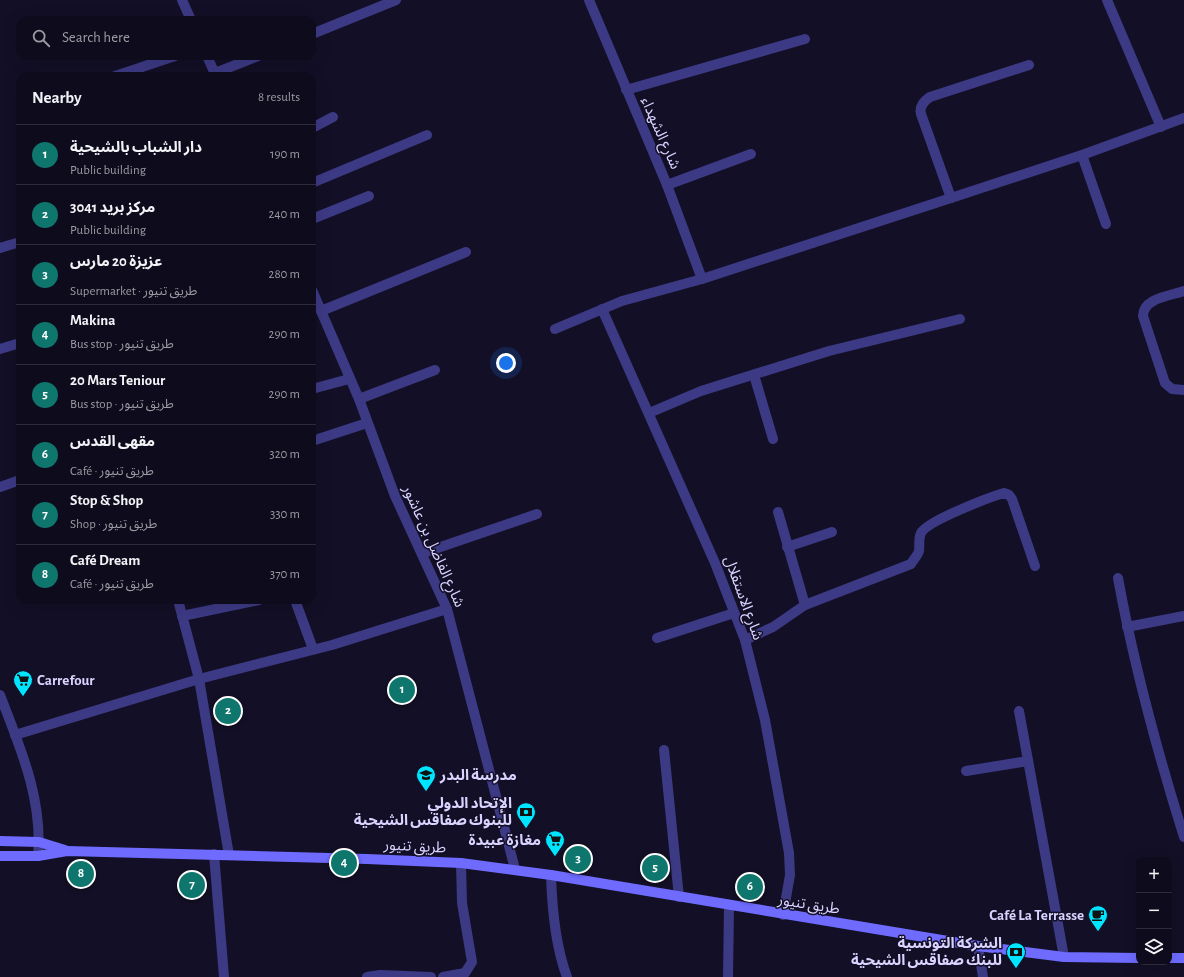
<!DOCTYPE html>
<html lang="en">
<head>
<meta charset="utf-8">
<style>
  :root { --surface:#0e0b1c; --page:#171425; --text:#f1f3f6; --muted:#9b9ba3; --line:#2e2b3b; --accent:#0f766e }
  body { margin:0; font-family:"Alegreya Sans","Noto Sans Arabic",sans-serif; background:var(--page); color:var(--text) }
  .controls { position:absolute; right:12px; bottom:12px; display:grid; overflow:hidden; border-radius:8px; box-shadow:0 4px 16px #0002 }
  .controls button { width:36px; height:36px; display:grid; place-items:center; padding:0; border:0; border-bottom:1px solid var(--line); background:var(--surface); color:var(--text); font:20px sans-serif }
  .you { position:absolute; left:506px; top:363px; width:14px; height:14px; margin:-10px; border:3px solid #fff; border-radius:50%; background:#1a73e8; box-shadow:0 0 0 6px #1a73e833 }
  .badge { display:grid; place-items:center; width:26px; height:26px; border-radius:50%; background:var(--accent); color:#fff; font-size:13px; font-weight:700 }
  .pin { position:absolute; translate:-50% -50%; border:2px solid #fff; box-shadow:0 1px 4px #0006 }
  .list { margin:0; padding:0; list-style:none }
  h2 { display:flex; justify-content:space-between; align-items:center; height:52px; margin:0; padding:0 16px; font-size:17px }
  h2 small { font-size:13px; font-weight:400; color:var(--muted) }
  .list li { display:grid; grid-template-columns:26px 1fr auto; gap:12px; align-items:center; box-sizing:border-box; height:60px; padding:0 16px; border-top:1px solid var(--line) }
  .list b { display:block; font-size:15px; white-space:nowrap }
  .list p { margin:0; font-size:13px; white-space:nowrap; color:var(--muted) }
  .list em { font-size:13px; font-style:normal; color:var(--muted) }
  .icon { flex:none; width:22px; height:22px; fill:none; stroke:currentColor; stroke-width:2; stroke-linecap:round; stroke-linejoin:round }
  .map { position:relative; flex:none; width:1184px; height:977px; overflow:hidden }
  .search { position:absolute; background:var(--surface); box-shadow:0 4px 16px #0002; left:16px; top:16px; width:300px; height:44px; display:flex; align-items:center; gap:10px; box-sizing:border-box; padding:0 14px; border-radius:12px; color:var(--muted); font-size:15px }
  .panel { position:absolute; background:var(--surface); box-shadow:0 4px 16px #0002; left:16px; top:72px; width:300px; height:532px; border-radius:12px }
  .map>svg:first-child { display:block }
  .lines { fill:none; stroke-linecap:round; stroke-linejoin:round }
  .minor { stroke:#3d3a85; stroke-width:10 }
  .tertiary { stroke:#3d3a85; stroke-width:10 }
  .secondary { stroke:#6f6bff; stroke-width:10 }
  .labels { text-anchor:middle; stroke-width:3; stroke-linejoin:round; paint-order:stroke }
  .street-label { font-size:15px; fill:#d9d4ff; stroke:#130f26 }
  .poi-label { font-size:15px; font-weight:bold; fill:#d9d4ff; stroke:#130f26; text-anchor:end }
</style>
</head>
<body>
<div class="map">
<svg width="1184" height="977" viewBox="0 0 1184 977">
  <rect width="100%" height="100%" fill="#130f26"/>
  <g class="lines">
    <g class="minor">
      <polyline points="182,0 191,20"/>
      <polyline points="589,0 667,185 702,279"/>
      <polyline points="1107,0 1161,127"/>
      <polyline points="312,34 396,0"/>
      <polyline points="207,56 216,76"/>
      <polyline points="215,73 258,56"/>
      <polyline points="115,76 175,56"/>
      <polyline points="626,90 805,39"/>
      <polyline points="312,128 333,117"/>
      <polyline points="1082,155 1106,224"/>
      <polyline points="312,183 427,135"/>
      <polyline points="667,185 751,154"/>
      <path d="M951,198L921,114C919,106 924,101 930,97L1029,65"/>
      <polyline points="312,219 369,196"/>
      <polyline points="0,248 20,242"/>
      <polyline points="312,290 359,399 395,496 447,609 515,869"/>
      <path d="M1184,291C1170,296 1143,298 1143,316L1165,383L1172,389L1184,390"/>
      <polyline points="602,309 715,563 745,640 765,720 789,853 790,875 783,915"/>
      <polyline points="321,311 466,252"/>
      <polyline points="555,329 622,301 702,279 951,198 1082,155 1184,118"/>
      <polyline points="0,349 20,343"/>
      <polyline points="754,375 773,439"/>
      <polyline points="312,389 349,379"/>
      <polyline points="359,399 435,370"/>
      <polyline points="649,413 701,391 829,351 960,319"/>
      <polyline points="312,441 367,423"/>
      <polyline points="0,487 20,480"/>
      <polyline points="778,512 805,605"/>
      <polyline points="787,547 832,532"/>
      <polyline points="423,553 537,514"/>
      <path d="M1118,578C1134,666 1157,751 1184,837"/>
      <polyline points="178,600 199,679 229,855"/>
      <polyline points="295,600 313,649"/>
      <polyline points="182,616 259,600"/>
      <polyline points="1127,627 1184,616"/>
      <polyline points="657,638 734,613"/>
      <path d="M745,640L773,627L805,605L911,564C913,560 918,555 919,551C920,544 918,539 921,533C927,521 990,497 1004,493L1009,495L1012,499L1035,566"/>
      <polyline points="1019,711 1064,957"/>
      <polyline points="15,735 199,679 332,645 447,609"/>
      <polyline points="664,750 679,897"/>
      <polyline points="966,771 1028,761"/>
      <polyline points="214,854 224,977"/>
      <path d="M551,875C552,909 555,945 567,977"/>
      <polyline points="978,946 983,977"/>
      <polyline points="367,977 380,975 431,977"/>
      <polyline points="443,977 465,973 472,962 462,903 461,863"/>
      <polyline points="728,977 729,905"/>
    </g>
    <path class="tertiary" d="M0,695C20,747 43,799 38,856"/>
    <g class="secondary">
      <polyline points="0,841 39,842 65,850"/>
      <polyline points="0,856 38,856 67,851 367,859 461,863 551,875 978,946 1064,957 1139,958"/>
      <polyline points="1169,958 1184,958"/>
    </g>
  </g>
  <defs>
    <g id="supermarket-pin" transform="scale(1)"><path d="M0 17L-7.5 6A9.5 9.5 0 1 1 7.5 6Z" fill="#00e5ff" stroke="#130f26"/><path d="M-6-5.5h2.5l.6 2H6L4.5 2H-2.5L-4.4-4H-6ZM-1.5 3.2a1.3 1.3 0 1 0 .1 0ZM3 3.2a1.3 1.3 0 1 0 .1 0Z" fill="#111"/></g>
    <g id="school-pin" transform="scale(1)"><path d="M0 17L-7.5 6A9.5 9.5 0 1 1 7.5 6Z" fill="#00e5ff" stroke="#130f26"/><path d="M0-5L7-2L0 1L-7-2ZM-4 1L0 2.5L4 1V4Q0 6-4 4Z" fill="#111"/></g>
    <g id="bank-pin" transform="scale(1)"><path d="M0 17L-7.5 6A9.5 9.5 0 1 1 7.5 6Z" fill="#00e5ff" stroke="#130f26"/><path d="M-6-4H6V4H-6ZM0-2.3a2.3 2.3 0 1 0 0 4.6a2.3 2.3 0 1 0 0-4.6Z" fill="#111"/></g>
    <g id="cafe-pin" transform="scale(1)"><path d="M0 17L-7.5 6A9.5 9.5 0 1 1 7.5 6Z" fill="#00e5ff" stroke="#130f26"/><path d="M-5.5-4.5H6V0H3Q3 3.5 0 3.5H-2.5Q-5.5 3.5-5.5 0ZM3-3.2v2h1.7v-2ZM-6 4.5H4V6H-6Z" fill="#111"/></g>
  </defs>
  <g fill-rule="evenodd">
    <use href="#supermarket-pin" x="23" y="680"/>
    <use href="#school-pin" x="426" y="775"/>
    <use href="#bank-pin" x="526" y="812"/>
    <use href="#supermarket-pin" x="555" y="840"/>
    <use href="#cafe-pin" x="1098" y="915"/>
    <use href="#bank-pin" x="1016" y="952"/>
  </g>
  <g class="labels">
    <g class="street-label">
      <text transform="translate(661 133) rotate(66)" y="5">شارع الشهداء</text>
      <text transform="translate(434 546) rotate(66)" y="5">شارع الفاضل بن عاشور</text>
      <text transform="translate(744 598) rotate(70)" y="5">شارع الاستقلال</text>
      <text transform="translate(415 846) rotate(3)" y="5">طريق تنيور</text>
      <text transform="translate(809 904) rotate(9)" y="5">طريق تنيور</text>
    </g>
    <g class="poi-label">
      <text x="37" y="685" text-anchor="start">Carrefour</text>
      <text x="440" y="780" text-anchor="start">مدرسة البدر</text>
      <text x="512" y="808">الإتحاد الدولي<tspan x="512" dy="17">للبنوك صفاقس الشيحية</tspan></text>
      <text x="541" y="845">مغازة عبيدة</text>
      <text x="1084" y="920">Café La Terrasse</text>
      <text x="1002" y="948">الشركة التونسية<tspan x="1002" dy="17">للبنك صفاقس الشيحية</tspan></text>
    </g>
  </g>
</svg>
<div class="controls">
<button>+</button>
<button>−</button>
<button><svg class="icon" aria-label="layers" viewBox="0 0 24 24"><path d="M12 4l9 5-9 5-9-5zM3 14l9 5 9-5"/></svg></button>
</div>
<div class="you"></div>
<div class="pin badge" style="left:402px;top:690px">1</div>
<div class="pin badge" style="left:228px;top:711px">2</div>
<div class="pin badge" style="left:578px;top:859px">3</div>
<div class="pin badge" style="left:344px;top:863px">4</div>
<div class="pin badge" style="left:655px;top:868px">5</div>
<div class="pin badge" style="left:750px;top:887px">6</div>
<div class="pin badge" style="left:192px;top:885px">7</div>
<div class="pin badge" style="left:81px;top:874px">8</div>
<div class="search"><svg class="icon" aria-label="search" viewBox="0 0 24 24"><circle cx="10" cy="10" r="6"/><path d="M15 15l6 6"/></svg>Search here</div>
<section class="panel">
<h2>Nearby<small>8 results</small></h2>
<ul class="list">
<li><span class="badge">1</span><div><b>دار الشباب بالشيحية</b><p>Public building</p></div><em>190 m</em></li>
<li><span class="badge">2</span><div><b>مركز بريد 3041</b><p>Public building</p></div><em>240 m</em></li>
<li><span class="badge">3</span><div><b>عزيزة 20 مارس</b><p>Supermarket · طريق تنيور</p></div><em>280 m</em></li>
<li><span class="badge">4</span><div><b>Makina</b><p>Bus stop · طريق تنيور</p></div><em>290 m</em></li>
<li><span class="badge">5</span><div><b>20 Mars Teniour</b><p>Bus stop · طريق تنيور</p></div><em>290 m</em></li>
<li><span class="badge">6</span><div><b>مقهى القدس</b><p>Café · طريق تنيور</p></div><em>320 m</em></li>
<li><span class="badge">7</span><div><b>Stop &amp; Shop</b><p>Shop · طريق تنيور</p></div><em>330 m</em></li>
<li><span class="badge">8</span><div><b>Café Dream</b><p>Café · طريق تنيور</p></div><em>370 m</em></li>
</ul>
</section>
</div>
</body>
</html>
